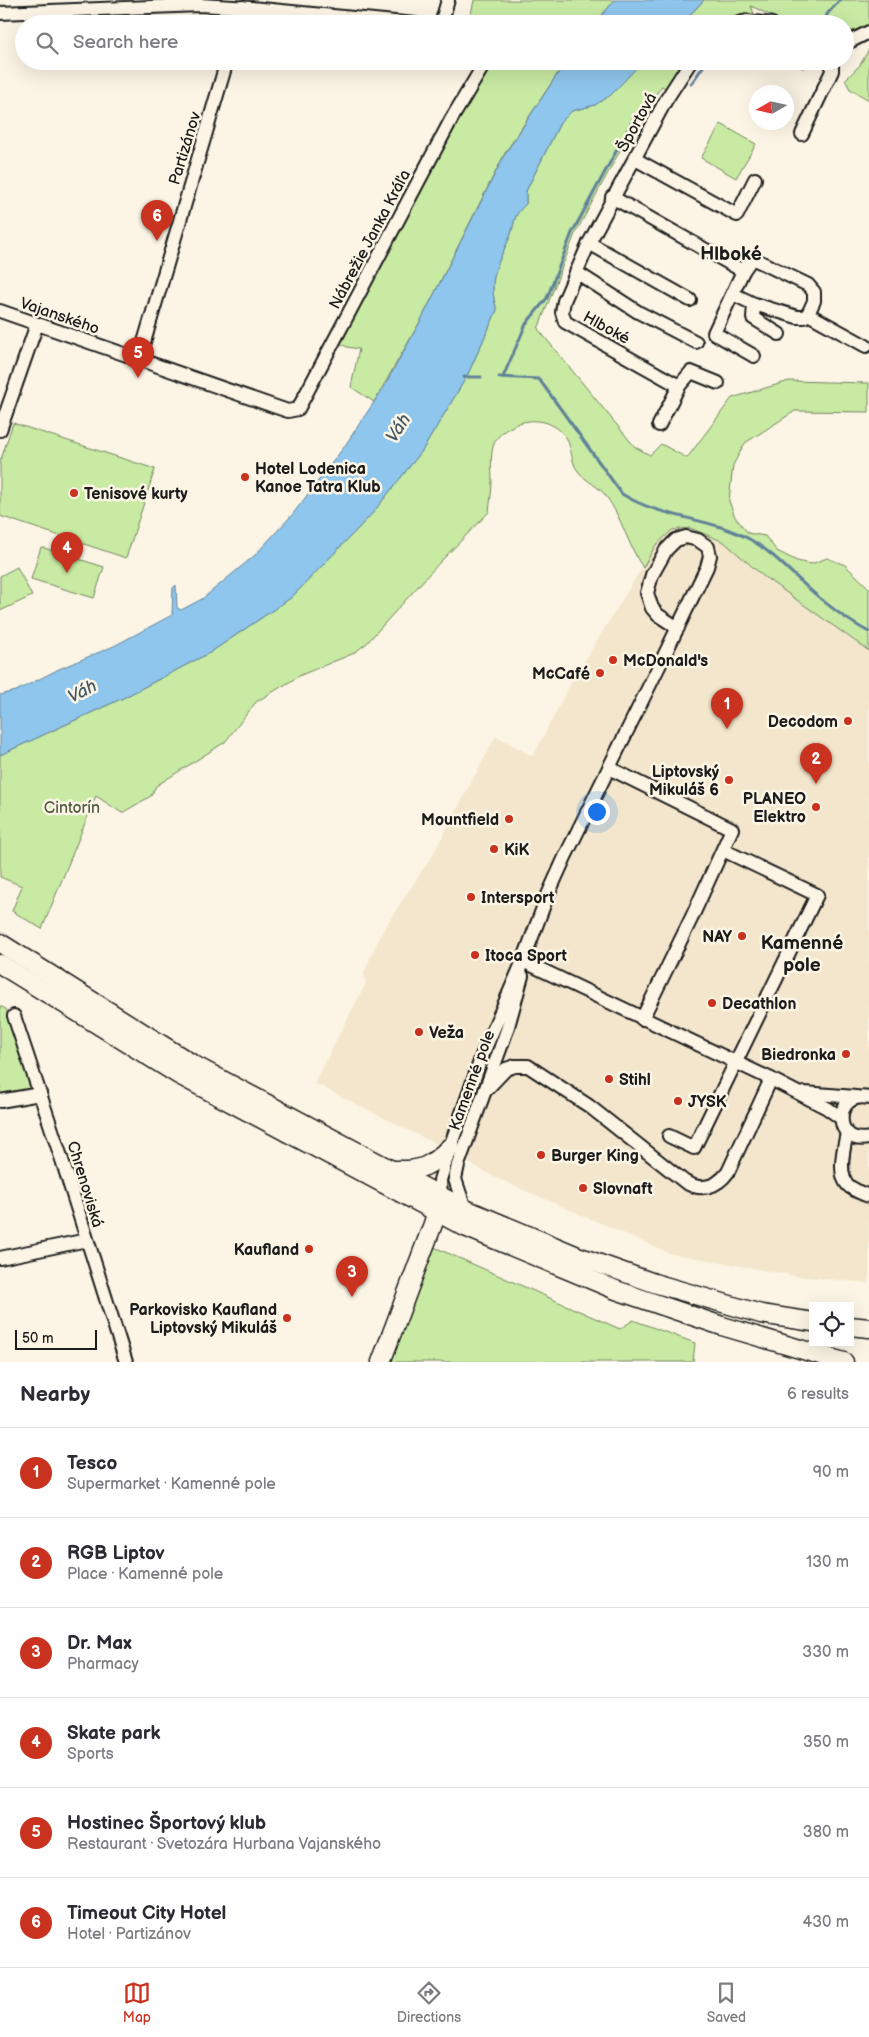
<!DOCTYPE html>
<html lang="en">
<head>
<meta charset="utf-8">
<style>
  :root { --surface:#fff; --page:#f2f2f3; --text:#2b2b33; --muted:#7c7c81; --line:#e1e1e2; --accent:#c8321e }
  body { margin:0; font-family:"Balsamiq Sans",sans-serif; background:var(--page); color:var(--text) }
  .controls { position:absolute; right:15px; bottom:15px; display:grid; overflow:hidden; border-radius:0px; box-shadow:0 5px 20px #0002 }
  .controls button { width:45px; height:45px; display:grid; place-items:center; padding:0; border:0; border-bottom:1px solid var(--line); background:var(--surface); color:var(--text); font:25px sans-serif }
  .compass { position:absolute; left:749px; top:85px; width:45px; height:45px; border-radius:50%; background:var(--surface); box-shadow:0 5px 20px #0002; rotate:261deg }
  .scale { position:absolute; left:15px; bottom:12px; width:82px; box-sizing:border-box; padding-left:5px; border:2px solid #1c1c1c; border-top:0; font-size:14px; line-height:18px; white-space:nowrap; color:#1c1c1c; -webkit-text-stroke:4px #fcf5e5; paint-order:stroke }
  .you { position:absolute; left:596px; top:811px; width:18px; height:18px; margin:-12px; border:4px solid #fff; border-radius:50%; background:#1a73e8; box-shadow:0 0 0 8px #1a73e833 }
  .badge { display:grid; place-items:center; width:32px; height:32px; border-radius:50%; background:var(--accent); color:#fff; font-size:16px; font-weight:700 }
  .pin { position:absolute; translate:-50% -41px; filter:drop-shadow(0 1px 2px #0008) }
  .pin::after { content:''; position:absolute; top:26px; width:18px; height:15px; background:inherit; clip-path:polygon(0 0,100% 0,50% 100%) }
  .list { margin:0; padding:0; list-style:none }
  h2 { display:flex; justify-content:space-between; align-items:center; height:65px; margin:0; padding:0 20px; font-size:21px }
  h2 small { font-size:16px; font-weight:400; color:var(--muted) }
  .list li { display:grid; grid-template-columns:32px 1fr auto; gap:15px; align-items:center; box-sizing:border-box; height:90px; padding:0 20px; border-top:1px solid var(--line) }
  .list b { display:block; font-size:19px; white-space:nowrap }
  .list p { margin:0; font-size:16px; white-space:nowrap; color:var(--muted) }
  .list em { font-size:16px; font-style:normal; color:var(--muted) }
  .icon { flex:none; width:28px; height:28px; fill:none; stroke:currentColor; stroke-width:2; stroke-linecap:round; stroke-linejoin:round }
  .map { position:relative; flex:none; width:869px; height:1362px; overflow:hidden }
  .search { position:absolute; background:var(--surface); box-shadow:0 5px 20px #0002; left:15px; right:15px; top:15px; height:55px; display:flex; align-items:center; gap:12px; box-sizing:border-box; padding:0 18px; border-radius:28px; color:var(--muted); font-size:19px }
  .sheet { height:605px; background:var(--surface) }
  nav { display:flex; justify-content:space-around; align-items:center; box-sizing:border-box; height:70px; border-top:1px solid var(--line); background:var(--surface); font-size:14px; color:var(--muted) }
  nav a { display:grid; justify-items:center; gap:2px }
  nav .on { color:var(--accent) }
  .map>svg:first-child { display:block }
  .built { fill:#f3e6cc }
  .green { fill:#c8eaa3; stroke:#728360 }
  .water { fill:#8fc6ed; stroke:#618299 }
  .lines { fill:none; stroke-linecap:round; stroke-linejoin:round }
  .stream { stroke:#618299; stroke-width:3 }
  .street-casing { stroke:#1c1c1c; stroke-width:16 }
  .secondary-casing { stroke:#1c1c1c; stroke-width:21 }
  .street { stroke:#fcf5e5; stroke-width:12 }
  .secondary { stroke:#fcf5e5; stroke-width:18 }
  .poi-dot { fill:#c8321e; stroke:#fcf5e5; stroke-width:2 }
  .labels { text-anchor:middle; stroke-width:5; stroke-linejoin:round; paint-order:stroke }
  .street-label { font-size:16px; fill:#1c1c1c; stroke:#fcf5e5 }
  .poi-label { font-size:16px; font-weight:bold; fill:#1c1c1c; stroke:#fcf5e5; text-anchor:start }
  .park-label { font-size:16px; fill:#505a44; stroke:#fcf5e5 }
  .water-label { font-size:18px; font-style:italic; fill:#445865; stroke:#fcf5e5 }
  .quarter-label { font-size:19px; font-weight:bold; fill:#1c1c1c; stroke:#fcf5e5 }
</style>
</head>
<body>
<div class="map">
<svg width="869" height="1362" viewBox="0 0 869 1362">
  <rect width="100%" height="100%" fill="#fcf5e5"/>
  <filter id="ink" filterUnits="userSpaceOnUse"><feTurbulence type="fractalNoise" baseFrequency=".02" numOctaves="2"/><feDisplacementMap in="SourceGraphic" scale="10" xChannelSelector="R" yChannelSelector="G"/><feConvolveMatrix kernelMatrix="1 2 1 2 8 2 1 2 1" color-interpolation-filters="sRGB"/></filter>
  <g filter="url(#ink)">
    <polygon class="built" points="690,528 724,542 763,576 869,651 869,1283 796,1276 669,1253 494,1177 436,1144 314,1083 366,983 364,972 383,930 432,856 496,736 533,756 571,683 655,546 672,530"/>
    <g class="green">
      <polygon points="474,0 615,0 594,24 469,24"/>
      <polygon points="704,0 869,0 869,26 845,33 845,24 788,24 751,6 758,24 681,24"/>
      <polygon points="869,49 869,100 850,89 845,80 860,65"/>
      <polygon points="483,61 566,61 505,153 421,320 374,402 351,387 359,349 347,347 338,342"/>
      <path d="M643,61H696L673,93L662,86L636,121L575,234L538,329L635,447L650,455L661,444L687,458L732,398L789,381L869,383V412L795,411L745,443L733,465L729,501L735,517L748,533L765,536L777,551L797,561L811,564L827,558L845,565L869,588V651L763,576L724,542L690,528L672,530L655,546L643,568C628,545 622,518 606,496C599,486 586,482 578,471C571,463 572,449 567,439C556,421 534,417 517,424C506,429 496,435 493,447C490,459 492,470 492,481C492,492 490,502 489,512L440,562L366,644L352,654L301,675L256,702L225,742L156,786L151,796L122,813L96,796L42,929L12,911L22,886L0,877V755L123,698L211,652L292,597L371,515L422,451L467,376L497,310C487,281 497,265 509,239C516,223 511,217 526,204V191L560,123L572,111L595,105Z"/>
      <polygon points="721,124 756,144 736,178 701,158"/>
      <polygon points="13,423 155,469 126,558 0,516 0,462"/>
      <polygon points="41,547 104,567 94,598 31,579"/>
      <polygon points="17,567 32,596 0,611 0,576"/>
      <polygon points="0,1006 6,1009 32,1080 32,1088 30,1092 0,1096"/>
      <polygon points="434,1247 620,1329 633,1320 695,1343 693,1362 389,1362 427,1261"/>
    </g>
    <g class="water">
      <polygon points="615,0 704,0 681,24 594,24"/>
      <path d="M566,61H643L611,95L595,105L572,111L560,123L526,191V204C511,217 516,223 509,239C497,265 487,281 497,310L467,376L422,451L371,515L292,597L211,652L123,698L0,755V695L16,691L59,669L114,646L172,615L173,588L176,585L177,608L181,610L202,599L254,556L292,515L344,447L384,387L421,320L505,154Z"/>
    </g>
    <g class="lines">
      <g class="stream">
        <polyline points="822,24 828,13 840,0"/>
        <polyline points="790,61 803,67 805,61"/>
        <polyline points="691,84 707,61"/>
        <polyline points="464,377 481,377"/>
        <path d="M499,377L539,379L622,494C661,519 711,517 751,540C772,552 789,571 807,587C826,604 846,620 869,632"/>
        <polyline points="503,377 526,324 547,298 572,233 633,120"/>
      </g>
      <g class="street-casing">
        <g id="street">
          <polyline points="0,13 200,5 251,8 415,24"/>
          <polyline points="238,24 243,7"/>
          <polyline points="441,24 448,0"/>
          <polyline points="735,24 747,21 772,24"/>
          <polyline points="845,44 869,32"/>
          <polyline points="802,134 832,71 832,61"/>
          <polyline points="635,159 737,215 755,179"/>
          <polyline points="612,197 743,271 752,258 808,285 814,292 814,301 808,314 866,346"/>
          <polyline points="589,243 690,300"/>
          <polyline points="743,271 714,333 754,356"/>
          <polyline points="576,272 638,312 696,342"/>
          <polyline points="733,294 754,304 797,317 804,317 808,314"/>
          <polyline points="754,304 753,318 779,334"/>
          <polyline points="0,311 279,408 288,411 298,409 452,118 486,61"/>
          <polyline points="139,359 227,61"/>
          <polyline points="679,386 691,372 718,383"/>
          <polyline points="659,425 679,386 565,322 562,312 564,301 589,243 666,100 691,61"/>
          <polyline points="0,430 37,324"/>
          <polyline points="609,768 732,829 691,919 642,1019"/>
          <polyline points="523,961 771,1079 827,1108 841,1118"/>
          <polyline points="14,1016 62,1160 126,1362"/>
          <path d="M485,1091L506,1069L515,1066H528L589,1106L685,1182C702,1192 717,1187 728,1172L771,1079"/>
          <polyline points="804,1093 856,1097"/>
          <path d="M869,1098C833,1090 832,1146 869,1138"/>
          <polyline points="0,1101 40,1094"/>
          <path d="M847,1133C844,1147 836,1177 850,1187C856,1191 863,1194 869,1196"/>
          <polyline points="669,1136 694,1148 817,895 723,850"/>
          <polyline points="441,1197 440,1180 450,1147 483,1053 523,961 547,897 565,857 664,656 692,598 707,567 710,556 708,547 698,540 686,537 676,540 666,550 652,575 647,593 652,608 658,615 678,628"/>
          <polyline points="465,1209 455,1179 458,1165 507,1030 522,976"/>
          <polyline points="0,1258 87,1240"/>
        </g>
      </g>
      <g class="secondary-casing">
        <g id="secondary">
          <polyline points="0,943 194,1065 463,1208 580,1257 654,1283 761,1314 813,1322"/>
          <polyline points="0,964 179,1075 465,1227 616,1290 722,1326 844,1362"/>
          <path d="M395,1170C422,1171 431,1166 450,1147"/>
          <polyline points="850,1326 869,1328"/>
          <polyline points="381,1362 433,1224 439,1202"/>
        </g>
      </g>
      <use href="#street" class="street"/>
      <use href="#secondary" class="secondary"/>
    </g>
  </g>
  <g class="poi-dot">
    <circle cx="245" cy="477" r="5"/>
    <circle cx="74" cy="493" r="5"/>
    <circle cx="613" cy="660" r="5"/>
    <circle cx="600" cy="673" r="5"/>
    <circle cx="848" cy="721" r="5"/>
    <circle cx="729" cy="780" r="5"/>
    <circle cx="816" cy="807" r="5"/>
    <circle cx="509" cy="819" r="5"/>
    <circle cx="494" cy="849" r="5"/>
    <circle cx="471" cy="897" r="5"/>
    <circle cx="742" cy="936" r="5"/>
    <circle cx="475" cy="955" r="5"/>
    <circle cx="712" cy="1003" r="5"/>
    <circle cx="419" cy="1032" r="5"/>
    <circle cx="846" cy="1054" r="5"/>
    <circle cx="609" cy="1079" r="5"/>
    <circle cx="678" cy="1101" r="5"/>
    <circle cx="541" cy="1155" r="5"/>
    <circle cx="583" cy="1188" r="5"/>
    <circle cx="309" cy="1249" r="5"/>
    <circle cx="287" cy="1318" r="5"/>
  </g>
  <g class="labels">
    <g class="street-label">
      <text transform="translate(636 122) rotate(-61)" y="6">Športová</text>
      <text transform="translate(184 148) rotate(-73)" y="6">Partizánov</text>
      <text transform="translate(369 239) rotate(-62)" y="6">Nábrežie Janka Kráľa</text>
      <text transform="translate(60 315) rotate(19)" y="6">Vajanského</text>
      <text transform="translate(607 327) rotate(29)" y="6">Hlboké</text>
      <text transform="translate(471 1080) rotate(-70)" y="6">Kamenné pole</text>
      <text transform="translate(86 1184) rotate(73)" y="6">Chrenoviská</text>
    </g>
    <g class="poi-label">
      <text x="255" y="474">Hotel Lodenica<tspan x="255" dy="18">Kanoe Tatra Klub</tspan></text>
      <text x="84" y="499">Tenisové kurty</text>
      <text x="623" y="666">McDonald's</text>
      <text x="590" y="679" text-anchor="end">McCafé</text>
      <text x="838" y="727" text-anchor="end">Decodom</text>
      <text x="719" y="777" text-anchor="end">Liptovský<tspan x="719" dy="18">Mikuláš 6</tspan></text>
      <text x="806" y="804" text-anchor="end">PLANEO<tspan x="806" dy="18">Elektro</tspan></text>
      <text x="499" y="825" text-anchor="end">Mountfield</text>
      <text x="504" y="855">KiK</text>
      <text x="481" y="903">Intersport</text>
      <text x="732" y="942" text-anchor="end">NAY</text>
      <text x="485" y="961">Itoca Sport</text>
      <text x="722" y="1009">Decathlon</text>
      <text x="429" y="1038">Veža</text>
      <text x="836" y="1060" text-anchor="end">Biedronka</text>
      <text x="619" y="1085">Stihl</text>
      <text x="688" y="1107">JYSK</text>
      <text x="551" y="1161">Burger King</text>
      <text x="593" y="1194">Slovnaft</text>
      <text x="299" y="1255" text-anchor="end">Kaufland</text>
      <text x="277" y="1315" text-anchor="end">Parkovisko Kaufland<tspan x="277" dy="18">Liptovský Mikuláš</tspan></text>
    </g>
    <g class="park-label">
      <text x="72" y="813">Cintorín</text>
    </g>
    <g class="water-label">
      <text transform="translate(398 428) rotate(-57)" y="6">Váh</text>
      <text transform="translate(82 691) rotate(-27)" y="6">Váh</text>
    </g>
    <g class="quarter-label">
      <text x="731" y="260">Hlboké</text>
      <text x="802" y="949">Kamenné<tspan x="802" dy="22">pole</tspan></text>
    </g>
  </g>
</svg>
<div class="controls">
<button><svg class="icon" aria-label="locate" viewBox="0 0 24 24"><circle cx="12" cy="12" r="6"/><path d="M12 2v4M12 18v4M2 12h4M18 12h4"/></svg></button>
</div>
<svg class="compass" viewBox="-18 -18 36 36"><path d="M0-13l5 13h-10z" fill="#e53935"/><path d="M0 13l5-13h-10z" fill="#7c7c81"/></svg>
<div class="scale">50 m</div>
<div class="you"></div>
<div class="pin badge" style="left:727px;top:729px">1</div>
<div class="pin badge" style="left:816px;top:784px">2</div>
<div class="pin badge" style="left:352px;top:1297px">3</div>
<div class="pin badge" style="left:67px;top:573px">4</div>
<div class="pin badge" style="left:138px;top:378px">5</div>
<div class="pin badge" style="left:157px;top:241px">6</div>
<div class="search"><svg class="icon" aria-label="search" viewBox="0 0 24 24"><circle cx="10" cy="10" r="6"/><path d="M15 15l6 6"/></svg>Search here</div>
</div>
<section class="sheet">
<h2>Nearby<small>6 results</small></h2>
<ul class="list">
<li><span class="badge">1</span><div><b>Tesco</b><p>Supermarket · Kamenné pole</p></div><em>90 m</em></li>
<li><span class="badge">2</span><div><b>RGB Liptov</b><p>Place · Kamenné pole</p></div><em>130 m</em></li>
<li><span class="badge">3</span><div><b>Dr. Max</b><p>Pharmacy</p></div><em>330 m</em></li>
<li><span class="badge">4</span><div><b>Skate park</b><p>Sports</p></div><em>350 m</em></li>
<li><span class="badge">5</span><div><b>Hostinec Športový klub</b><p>Restaurant · Svetozára Hurbana Vajanského</p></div><em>380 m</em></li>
<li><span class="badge">6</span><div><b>Timeout City Hotel</b><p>Hotel · Partizánov</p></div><em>430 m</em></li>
</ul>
</section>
<nav>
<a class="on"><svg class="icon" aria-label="map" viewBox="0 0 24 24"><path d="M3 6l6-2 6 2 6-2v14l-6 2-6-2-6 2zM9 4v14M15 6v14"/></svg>Map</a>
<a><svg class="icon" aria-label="directions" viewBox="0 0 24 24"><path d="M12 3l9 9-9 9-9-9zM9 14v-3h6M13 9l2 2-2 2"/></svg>Directions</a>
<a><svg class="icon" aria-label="saved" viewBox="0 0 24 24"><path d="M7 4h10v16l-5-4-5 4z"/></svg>Saved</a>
</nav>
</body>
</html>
